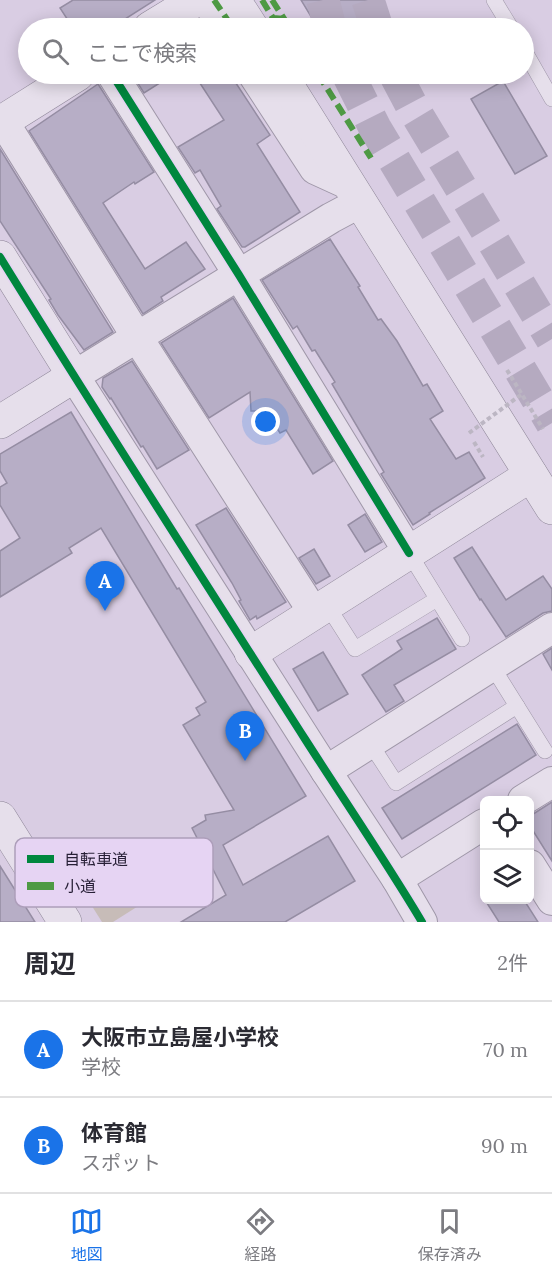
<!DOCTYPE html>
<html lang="ja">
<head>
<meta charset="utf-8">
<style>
  :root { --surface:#fff; --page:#f2f2f3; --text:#2b2b33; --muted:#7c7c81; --line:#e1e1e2; --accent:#1a73e8 }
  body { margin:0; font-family:Lora,"Noto Sans JP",serif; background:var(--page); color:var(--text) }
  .controls { position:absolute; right:18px; bottom:18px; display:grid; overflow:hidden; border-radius:9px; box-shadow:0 3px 15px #0003 }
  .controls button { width:54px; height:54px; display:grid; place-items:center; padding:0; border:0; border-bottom:2px solid var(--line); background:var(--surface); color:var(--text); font:30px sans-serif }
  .you { position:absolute; left:266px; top:422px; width:21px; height:21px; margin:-15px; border:4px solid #fff; border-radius:50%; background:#1a73e8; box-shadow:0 0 0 9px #1a73e833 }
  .badge { display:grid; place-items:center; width:39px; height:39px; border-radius:50%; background:var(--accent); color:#fff; font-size:20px; font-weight:700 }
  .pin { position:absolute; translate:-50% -50px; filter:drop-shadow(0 2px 3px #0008) }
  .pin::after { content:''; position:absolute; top:32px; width:21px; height:18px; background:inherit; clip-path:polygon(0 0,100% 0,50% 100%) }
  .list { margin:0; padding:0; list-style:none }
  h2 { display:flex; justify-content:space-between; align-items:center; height:78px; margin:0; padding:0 24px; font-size:26px }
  h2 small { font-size:20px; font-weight:400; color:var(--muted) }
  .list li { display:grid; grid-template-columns:39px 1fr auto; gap:18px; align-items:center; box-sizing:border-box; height:96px; padding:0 24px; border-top:2px solid var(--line) }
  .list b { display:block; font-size:22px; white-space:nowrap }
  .list p { margin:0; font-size:20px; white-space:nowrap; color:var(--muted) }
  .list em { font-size:20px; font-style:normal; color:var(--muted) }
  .icon { flex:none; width:33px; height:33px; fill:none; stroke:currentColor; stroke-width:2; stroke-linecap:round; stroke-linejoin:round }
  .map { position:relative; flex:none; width:552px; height:922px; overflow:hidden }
  .search { position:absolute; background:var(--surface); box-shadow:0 3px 15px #0003; left:18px; right:18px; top:18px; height:66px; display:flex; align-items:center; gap:15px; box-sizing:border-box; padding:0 21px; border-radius:33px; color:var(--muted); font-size:22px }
  .sheet { height:270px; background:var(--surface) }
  nav { display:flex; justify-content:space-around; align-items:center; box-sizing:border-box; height:84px; border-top:2px solid var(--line); background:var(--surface); font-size:16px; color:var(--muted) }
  nav a { display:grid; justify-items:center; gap:3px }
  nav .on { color:var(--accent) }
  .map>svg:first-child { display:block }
  .water { fill:#c7bcb8 }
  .building { fill:#b7aec6; stroke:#958da3; stroke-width:1.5 }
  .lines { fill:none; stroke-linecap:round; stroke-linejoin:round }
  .highway-tunnel { stroke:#b5aac0; stroke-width:33; stroke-dasharray:33 16; stroke-linecap:butt }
  .lane-casing { stroke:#9f97a8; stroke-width:16 }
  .street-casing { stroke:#9f97a8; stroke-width:32 }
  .secondary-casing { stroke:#8e8698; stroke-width:34 }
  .path { stroke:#bcb6c3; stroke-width:4; stroke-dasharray:4.5 3; stroke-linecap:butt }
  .lane { stroke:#e6dfeb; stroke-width:15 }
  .street { stroke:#e6dfeb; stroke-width:30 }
  .secondary { stroke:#e6dfeb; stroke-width:33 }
  .path-bridge { stroke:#bcb6c3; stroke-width:4; stroke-dasharray:4.5 3; stroke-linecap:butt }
  .quiet { stroke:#4e9a44; stroke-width:6; stroke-dasharray:12 6; stroke-linecap:butt }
  .cycleway-casing { stroke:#e6d4f3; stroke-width:11 }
  .cycleway { stroke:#00873e; stroke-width:8 }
  .key { fill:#e6d4f3; stroke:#ad9eba; stroke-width:1.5 }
  .key-label { font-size:16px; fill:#271f36 }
</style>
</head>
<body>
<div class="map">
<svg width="552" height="922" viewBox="0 0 552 922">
  <rect width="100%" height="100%" fill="#d9cde3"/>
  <polygon class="water" points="160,847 181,879 113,922 102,922 85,895"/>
  <g class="building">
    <polygon points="73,0 155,0 111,28 73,28 60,8"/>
    <polygon points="301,0 376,0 393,28 318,28"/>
    <polygon points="132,74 174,74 144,93"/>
    <polygon points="194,74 230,74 270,135 257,144 300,212 245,247 242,247 217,209 221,206 200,170 195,173 178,147 224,120"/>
    <polygon points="503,81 547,156 515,174 471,99"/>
    <polygon points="98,84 154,172 135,184 134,182 103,203 145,269 186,242 205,269 161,297 163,301 143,314 29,131"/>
    <polygon points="0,149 113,332 84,350 58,315 49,300 51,299 0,221"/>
    <polygon points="330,239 360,286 358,287 378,320 381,319 397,341 423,386 427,384 443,411 430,419 456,459 469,452 485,478 429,513 430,514 413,525 381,474 384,472 332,384 335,382 315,350 312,351 297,326 293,329 262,280"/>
    <polygon points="233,298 333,461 313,474 286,430 280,433 266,411 251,411 250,392 209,418 161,343"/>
    <polygon points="132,361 189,450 157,469 143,446 141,447 111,398 110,399 102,387 103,378"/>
    <polygon points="71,412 177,589 179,588 306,796 223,845 243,885 328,836 355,881 285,922 181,922 226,895 192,828 206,820 205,815 234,810 183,725 200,715 196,708 206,702 101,528 69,548 72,553 0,597 0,551 20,538 0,505 0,487 7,483 0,471 0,454"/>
    <polygon points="226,508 286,602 257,619 256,616 250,620 239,601 241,600 232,583 196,525"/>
    <polygon points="365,514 382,542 365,552 348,525"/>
    <polygon points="472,547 506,600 543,576 552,589 552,611 543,613 506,637 481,599 480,600 454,558"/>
    <polygon points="314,549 330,576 316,584 299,558"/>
    <polygon points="437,618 456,649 394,685 404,701 386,712 362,675 402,649 397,641"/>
    <polygon points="552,648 552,670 543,654"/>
    <polygon points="323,652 348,694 318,711 293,669"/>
    <polygon points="517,724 536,755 402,839 382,808"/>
    <polygon points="552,802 552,861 530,826 530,816"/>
    <polygon points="0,866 35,922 0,922"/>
    <polygon points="485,900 524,900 538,922 499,922"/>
  </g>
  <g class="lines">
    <g class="highway-tunnel">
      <polyline points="323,0 330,28"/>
      <polyline points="368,0 377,28"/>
      <polyline points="348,74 375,128 552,423"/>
      <polyline points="395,74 413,108 552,339"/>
    </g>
    <g class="lane-casing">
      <g id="lane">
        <polyline points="494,0 511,28"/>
        <polyline points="524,50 552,99"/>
        <polyline points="409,553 462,639"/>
        <polyline points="327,605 355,649 437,599"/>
        <polyline points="492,666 545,751"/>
        <polyline points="370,743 396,783 517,706"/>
      </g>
    </g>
    <g class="street-casing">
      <g id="street">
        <polyline points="206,0 224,28"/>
        <polyline points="112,74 239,275 409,553"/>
        <polyline points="253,74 315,169 350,185"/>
        <polyline points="3,121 137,337 314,613"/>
        <polyline points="361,202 331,218 74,376 326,771 397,879 422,922"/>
        <polyline points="326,771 552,628"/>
        <polyline points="523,800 552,782"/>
        <polyline points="530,865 552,900"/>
        <polyline points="397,879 484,824"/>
      </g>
    </g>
    <g class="secondary-casing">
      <g id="secondary">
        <polyline points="234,0 252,28"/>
        <polyline points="150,28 196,0"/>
        <polyline points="280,74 552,508"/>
        <polyline points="0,123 78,74"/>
        <polyline points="0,257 74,376 0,422"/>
        <polyline points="251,653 531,475"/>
        <polyline points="0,818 65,922"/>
      </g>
    </g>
    <g class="path">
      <polyline points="507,370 543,429"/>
      <polyline points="474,442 483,457"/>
    </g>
    <use href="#lane" class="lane"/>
    <use href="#street" class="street"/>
    <use href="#secondary" class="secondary"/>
    <polyline class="path-bridge" points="469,433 522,394"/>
    <g class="quiet">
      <polyline points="214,0 233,28"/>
      <polyline points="262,0 273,18 284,19"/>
      <polyline points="272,0 290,28"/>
      <polyline points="318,74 371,158"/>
    </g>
    <g class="cycleway-casing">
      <g id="cycleway">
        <polyline points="112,74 239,275 409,553"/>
        <path d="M0,257C100,419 203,579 305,739C344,800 385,860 422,922"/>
      </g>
    </g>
    <use href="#cycleway" class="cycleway"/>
  </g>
  <rect x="15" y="838" width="198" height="69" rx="9" class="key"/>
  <rect x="27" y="855" width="27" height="8" fill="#00873e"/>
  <rect x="27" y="882" width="27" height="8" fill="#4e9a44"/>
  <g class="key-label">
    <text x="64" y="865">自転車道</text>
    <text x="64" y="892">小道</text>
  </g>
</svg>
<div class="controls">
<button><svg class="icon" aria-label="locate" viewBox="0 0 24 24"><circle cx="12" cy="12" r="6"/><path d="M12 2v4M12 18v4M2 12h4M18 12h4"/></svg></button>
<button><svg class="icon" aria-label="layers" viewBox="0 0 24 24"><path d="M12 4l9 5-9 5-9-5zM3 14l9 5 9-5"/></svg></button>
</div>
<div class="you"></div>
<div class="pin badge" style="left:105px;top:611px">A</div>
<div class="pin badge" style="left:245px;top:761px">B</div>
<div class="search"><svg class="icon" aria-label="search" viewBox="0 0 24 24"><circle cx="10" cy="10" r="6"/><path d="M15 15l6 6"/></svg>ここで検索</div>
</div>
<section class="sheet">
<h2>周辺<small>2件</small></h2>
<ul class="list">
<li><span class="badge">A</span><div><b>大阪市立島屋小学校</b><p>学校</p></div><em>70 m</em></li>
<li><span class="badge">B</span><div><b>体育館</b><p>スポット</p></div><em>90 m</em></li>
</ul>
</section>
<nav>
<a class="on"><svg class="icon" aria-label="map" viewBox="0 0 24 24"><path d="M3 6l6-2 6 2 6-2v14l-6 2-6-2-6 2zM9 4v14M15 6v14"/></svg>地図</a>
<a><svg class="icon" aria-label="directions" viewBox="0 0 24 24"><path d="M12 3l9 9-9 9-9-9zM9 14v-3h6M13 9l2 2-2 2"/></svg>経路</a>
<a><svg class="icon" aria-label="saved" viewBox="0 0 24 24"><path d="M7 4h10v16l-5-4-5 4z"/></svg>保存済み</a>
</nav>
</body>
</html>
